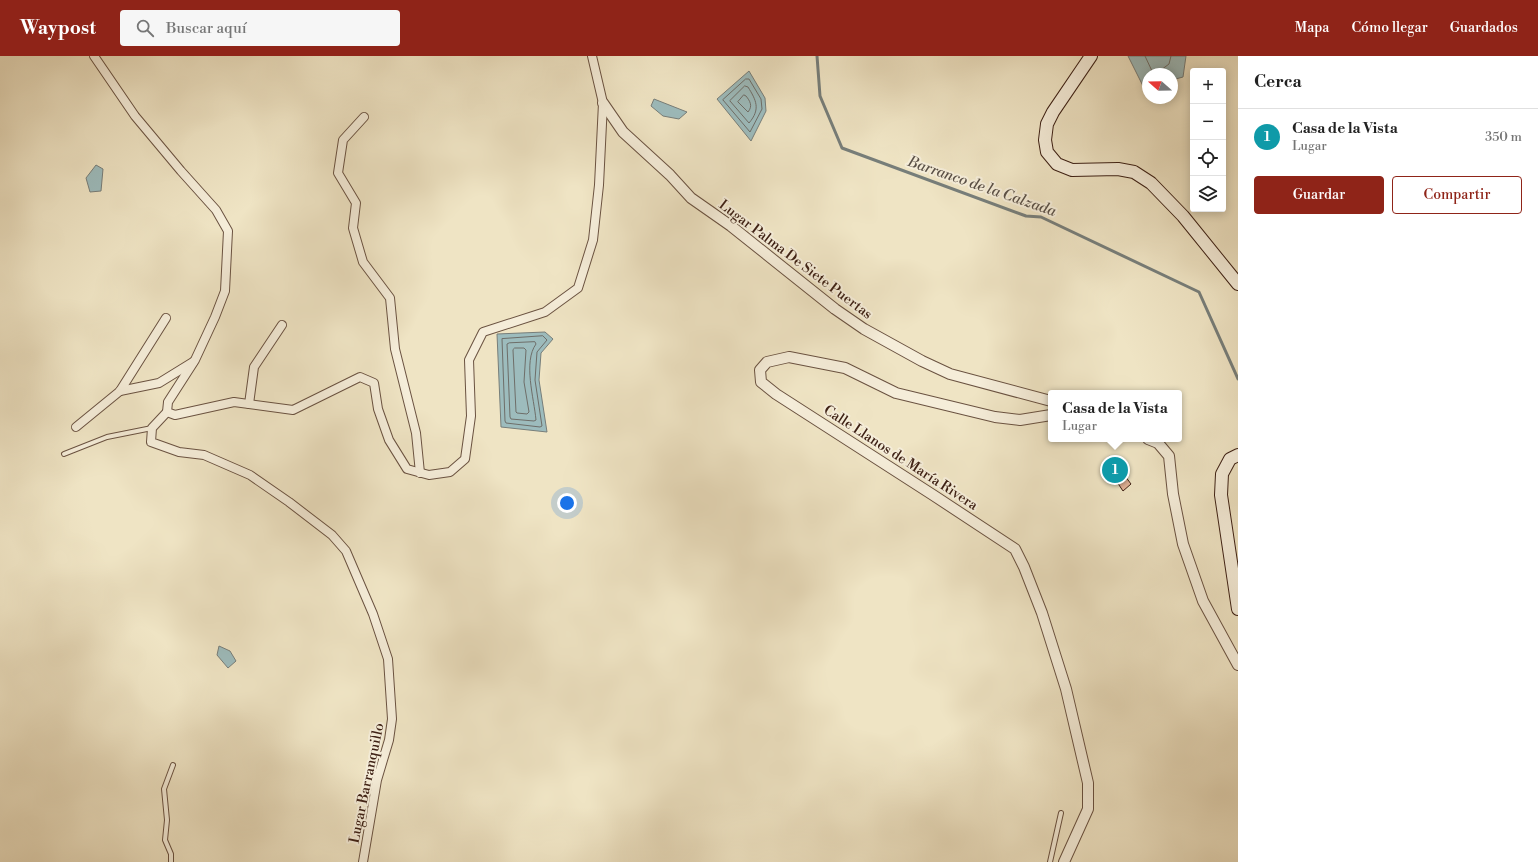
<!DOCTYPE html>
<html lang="es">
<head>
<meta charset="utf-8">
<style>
  :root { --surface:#fff; --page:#f6f6f6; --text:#222; --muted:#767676; --line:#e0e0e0; --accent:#8f2418 }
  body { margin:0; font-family:"Libre Bodoni",serif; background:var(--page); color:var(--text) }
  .controls { position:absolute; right:12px; top:12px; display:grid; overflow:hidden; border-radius:4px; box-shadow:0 2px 10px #0003 }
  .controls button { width:36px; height:36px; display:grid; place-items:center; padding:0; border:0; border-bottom:1px solid var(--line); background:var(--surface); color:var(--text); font:20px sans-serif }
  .compass { position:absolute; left:1142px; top:12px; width:36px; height:36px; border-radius:50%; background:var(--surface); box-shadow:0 2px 10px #0003; rotate:290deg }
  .you { position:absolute; left:567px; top:447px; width:14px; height:14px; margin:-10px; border:3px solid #fff; border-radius:50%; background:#1a73e8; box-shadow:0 0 0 6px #1a73e833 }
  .badge { display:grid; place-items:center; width:26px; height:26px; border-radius:50%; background:var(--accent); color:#fff; font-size:13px; font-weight:700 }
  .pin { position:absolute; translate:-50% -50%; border:2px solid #fff; box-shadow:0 1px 4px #0006 }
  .popup { position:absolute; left:1048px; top:334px; width:134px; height:52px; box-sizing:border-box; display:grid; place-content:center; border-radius:4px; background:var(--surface); filter:drop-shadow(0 1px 3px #0005); font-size:13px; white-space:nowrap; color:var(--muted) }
  .popup b { font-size:15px; color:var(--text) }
  .popup::after { content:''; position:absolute; left:50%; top:100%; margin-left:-8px; border:8px solid transparent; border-top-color:var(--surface) }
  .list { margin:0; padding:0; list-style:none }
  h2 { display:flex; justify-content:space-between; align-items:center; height:52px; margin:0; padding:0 16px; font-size:17px }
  h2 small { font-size:13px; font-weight:400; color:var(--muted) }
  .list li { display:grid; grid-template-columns:26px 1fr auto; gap:12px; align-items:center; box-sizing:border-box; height:56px; padding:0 16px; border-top:1px solid var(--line) }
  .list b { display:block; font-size:15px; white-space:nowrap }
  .list p { margin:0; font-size:13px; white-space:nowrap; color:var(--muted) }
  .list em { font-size:13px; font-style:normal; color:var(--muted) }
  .actions { display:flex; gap:8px; padding:12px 16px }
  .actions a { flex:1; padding:9px 0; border:1px solid var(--accent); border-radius:4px; text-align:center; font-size:14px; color:var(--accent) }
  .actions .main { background:var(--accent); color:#fff }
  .icon { flex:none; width:22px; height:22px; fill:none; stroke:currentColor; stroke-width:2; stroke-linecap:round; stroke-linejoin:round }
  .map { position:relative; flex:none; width:1238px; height:806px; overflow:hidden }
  header { display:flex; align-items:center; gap:24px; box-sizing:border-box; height:56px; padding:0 20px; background:var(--accent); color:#fff }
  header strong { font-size:19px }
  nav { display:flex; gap:22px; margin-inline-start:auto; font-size:14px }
  .search { width:280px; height:36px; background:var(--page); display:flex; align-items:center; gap:10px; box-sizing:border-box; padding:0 14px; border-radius:4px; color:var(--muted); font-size:15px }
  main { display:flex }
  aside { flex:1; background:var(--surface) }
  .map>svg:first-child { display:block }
  .water { fill:#9dbcbd; stroke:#777e7a }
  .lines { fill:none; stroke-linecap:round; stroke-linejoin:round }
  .shore { stroke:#6e6e69; stroke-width:1 }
  .stream { stroke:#777e7a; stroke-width:3 }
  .building { fill:#e2b397; stroke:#3e2115 }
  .service-casing { stroke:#6a5241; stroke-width:6 }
  .minor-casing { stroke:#6a5241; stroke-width:10 }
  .tertiary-casing { stroke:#6a5241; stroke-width:12 }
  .secondary-casing { stroke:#3e2115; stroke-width:14 }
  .service { stroke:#f5edd9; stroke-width:4 }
  .minor { stroke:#f5edd9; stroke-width:8 }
  .tertiary { stroke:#f5edd9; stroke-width:10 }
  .secondary { stroke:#f5edd9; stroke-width:12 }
  .labels { text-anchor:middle; stroke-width:4; stroke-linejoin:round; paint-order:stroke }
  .street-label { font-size:14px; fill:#3e2115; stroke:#f5edd9 }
  .water-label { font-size:15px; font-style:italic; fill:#5a5047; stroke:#f5edd9 }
</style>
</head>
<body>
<header>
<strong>Waypost</strong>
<div class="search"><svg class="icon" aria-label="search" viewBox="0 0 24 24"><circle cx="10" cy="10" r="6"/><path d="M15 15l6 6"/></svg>Buscar aquí</div>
<nav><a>Mapa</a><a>Cómo llegar</a><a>Guardados</a></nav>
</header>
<main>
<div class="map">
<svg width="1238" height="806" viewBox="0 0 1238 806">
  <rect width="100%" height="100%" fill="#efe4c4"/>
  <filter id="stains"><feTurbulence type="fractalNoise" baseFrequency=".005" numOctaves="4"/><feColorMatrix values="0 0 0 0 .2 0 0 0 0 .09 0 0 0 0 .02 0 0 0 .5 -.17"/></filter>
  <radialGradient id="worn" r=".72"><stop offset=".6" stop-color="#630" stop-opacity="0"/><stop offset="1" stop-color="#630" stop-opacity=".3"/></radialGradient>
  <g class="water">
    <polygon points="1128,0 1186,0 1183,21 1172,24 1172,18 1148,18 1148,29 1143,30"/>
    <polygon points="749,15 765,42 766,55 751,85 717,43"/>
    <polygon points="654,43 687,56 679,63 663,60 651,50"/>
    <polygon points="96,109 103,113 101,135 90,136 86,122"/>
    <polygon points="545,276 553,283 541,297 539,324 547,376 501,371 497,278"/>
    <polygon points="219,590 230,595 236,605 228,612 217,599"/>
  </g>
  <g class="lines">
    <g class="shore">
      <polyline points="1145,0 1152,15 1157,17 1169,8 1171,0"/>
      <polygon points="746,23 749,23 761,43 762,53 750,76 723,44"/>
      <path d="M745,30L748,31C756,44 761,53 749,67L730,45Z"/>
      <path d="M744,39L746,40C750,45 753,50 748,56L738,46Z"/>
      <polygon points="543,280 547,284 537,296 535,324 542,370 540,371 506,367 505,365 502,283"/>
      <path d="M535,286L536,288C523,306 534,342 536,364L534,365L511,363L510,361L507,288L509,287Z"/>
      <polygon points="515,292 524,292 526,294 524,326 529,356 527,358 517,357 516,356 513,294"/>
    </g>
    <polyline class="stream" points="817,0 820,40 842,92 1026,160 1041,161 1199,236 1238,323"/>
  </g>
  <polygon class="building" points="1110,400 1131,428 1123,435 1115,423 1117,422 1104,405"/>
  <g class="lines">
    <g class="service-casing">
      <g id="service">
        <polyline points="64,398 107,381 152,372"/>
        <polyline points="171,806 171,798 165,784 167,764 164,733 173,709"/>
        <polyline points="1050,806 1061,757"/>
      </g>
    </g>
    <g class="minor-casing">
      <g id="minor">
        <polyline points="94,0 135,60 181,115 216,154 228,175 225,235 215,261 195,304 168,346 167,356 175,359 234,346 293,354 360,321 374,327 378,353 389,384 407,413 429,419 450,416 465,403 471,360 469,304 483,276 545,256 578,232 593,184 599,129 603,47 592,0"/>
        <polyline points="364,61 343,84 338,117 356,147 353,172 363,206 390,242 395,293 416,377 420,417"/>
        <polyline points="120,335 159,327 193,306"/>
        <polyline points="249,348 254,311 282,269"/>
        <polyline points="167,356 152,372 151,386 179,396 204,399 250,419 289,446 332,479 346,495 373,558 388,603 392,663 389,684 377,724 363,806"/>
        <polyline points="76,371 120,335 166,262"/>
      </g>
    </g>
    <g class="tertiary-casing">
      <g id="tertiary">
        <polyline points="603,47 623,76 670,119 691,142 731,170 835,253 864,273 922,305 950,318 1051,345"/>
        <polyline points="1051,359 1020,364 995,361 896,337 845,312 789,301 767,306 760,314 761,326 776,338 933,439 1015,493 1024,511 1042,557 1066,633 1088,727 1088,753 1064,806"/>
        <polyline points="1148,383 1158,387 1169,400 1173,438 1183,488 1203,545 1238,609"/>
      </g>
    </g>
    <g class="secondary-casing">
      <g id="secondary">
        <polyline points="1091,0 1053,56 1047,68 1045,84 1047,96 1057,108 1072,114 1118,113 1134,116 1151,127 1183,160 1238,228"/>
        <polyline points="1238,399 1230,403 1222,418 1221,439 1238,553"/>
      </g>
    </g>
    <use href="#service" class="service"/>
    <use href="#minor" class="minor"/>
    <use href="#tertiary" class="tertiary"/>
    <use href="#secondary" class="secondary"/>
  </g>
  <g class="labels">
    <g class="street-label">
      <text transform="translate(796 203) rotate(37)" y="5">Lugar Palma De Siete Puertas</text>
      <text transform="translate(901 401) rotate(33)" y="5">Calle Llanos de María Rivera</text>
      <text transform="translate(366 727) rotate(-78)" y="5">Lugar Barranquillo</text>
    </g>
    <g class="water-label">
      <text transform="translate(982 130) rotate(19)" y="5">Barranco de la Calzada</text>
    </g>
  </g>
  <rect width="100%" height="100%" filter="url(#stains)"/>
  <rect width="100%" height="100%" fill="url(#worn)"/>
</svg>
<div class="controls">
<button>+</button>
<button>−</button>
<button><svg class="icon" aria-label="locate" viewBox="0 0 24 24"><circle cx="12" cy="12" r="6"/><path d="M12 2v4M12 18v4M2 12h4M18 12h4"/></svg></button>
<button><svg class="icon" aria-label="layers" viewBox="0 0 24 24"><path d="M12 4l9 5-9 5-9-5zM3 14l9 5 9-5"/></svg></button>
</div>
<svg class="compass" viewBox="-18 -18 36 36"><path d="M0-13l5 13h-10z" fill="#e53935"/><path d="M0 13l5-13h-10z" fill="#767676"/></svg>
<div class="you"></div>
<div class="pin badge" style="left:1115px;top:414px;background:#0f9aa8">1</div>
<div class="popup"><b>Casa de la Vista</b>Lugar</div>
</div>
<aside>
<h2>Cerca<small></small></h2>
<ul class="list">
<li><span class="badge" style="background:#0f9aa8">1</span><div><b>Casa de la Vista</b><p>Lugar</p></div><em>350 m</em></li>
</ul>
<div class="actions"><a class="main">Guardar</a><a>Compartir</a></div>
</aside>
</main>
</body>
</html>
